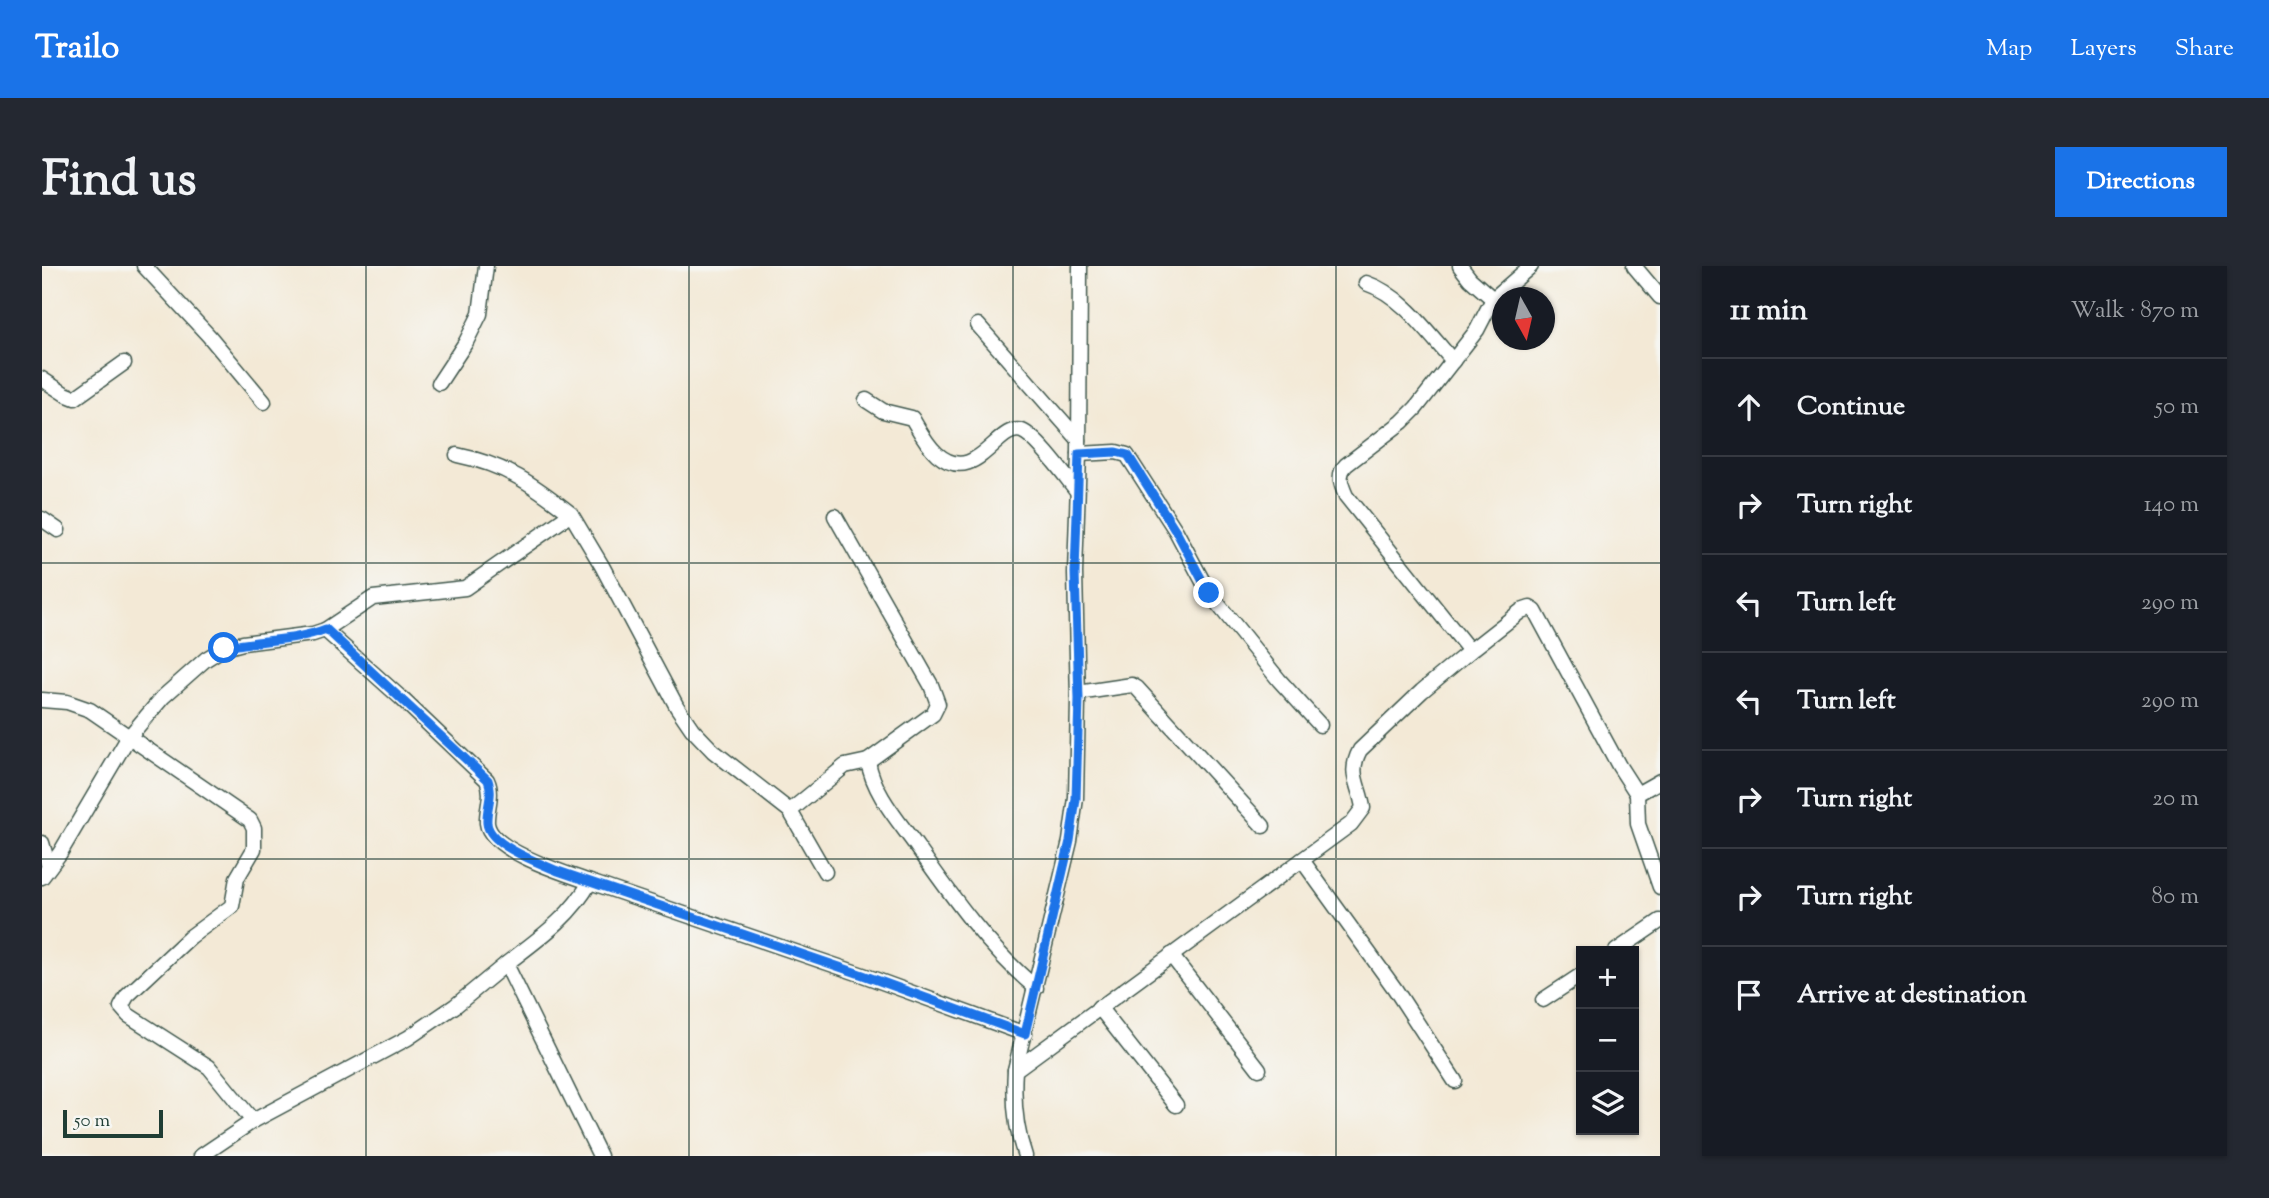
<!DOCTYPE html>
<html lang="en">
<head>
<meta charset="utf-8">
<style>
  :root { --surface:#171b24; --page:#242831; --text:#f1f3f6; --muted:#9ea1a6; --line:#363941; --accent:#1a73e8 }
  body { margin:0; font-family:"Sorts Mill Goudy",serif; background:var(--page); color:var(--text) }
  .controls { position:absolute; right:21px; bottom:21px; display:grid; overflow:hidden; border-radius:0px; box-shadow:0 2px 5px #0004 }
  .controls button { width:63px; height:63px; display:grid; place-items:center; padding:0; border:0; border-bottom:2px solid var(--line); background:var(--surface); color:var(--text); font:35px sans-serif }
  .compass { position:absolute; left:1450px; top:21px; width:63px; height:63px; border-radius:50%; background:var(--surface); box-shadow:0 2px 5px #0004; rotate:172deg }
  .scale { position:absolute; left:21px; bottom:18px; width:100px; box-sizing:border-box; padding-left:7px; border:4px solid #1f3d34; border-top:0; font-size:19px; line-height:24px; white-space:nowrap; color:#1f3d34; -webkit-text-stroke:5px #f6f6f2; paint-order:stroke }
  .stop { position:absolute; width:21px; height:21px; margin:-16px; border:5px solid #1a73e8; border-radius:50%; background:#fff }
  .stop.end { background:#1a73e8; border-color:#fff; box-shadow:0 2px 7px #0008 }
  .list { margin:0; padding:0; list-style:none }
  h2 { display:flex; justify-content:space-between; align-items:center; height:91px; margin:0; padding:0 28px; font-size:30px }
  h2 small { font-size:23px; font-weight:400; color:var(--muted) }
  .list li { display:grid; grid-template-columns:46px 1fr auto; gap:21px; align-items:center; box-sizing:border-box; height:98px; padding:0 28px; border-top:2px solid var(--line) }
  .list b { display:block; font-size:26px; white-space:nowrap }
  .list em { font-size:23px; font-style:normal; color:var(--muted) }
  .icon { flex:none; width:38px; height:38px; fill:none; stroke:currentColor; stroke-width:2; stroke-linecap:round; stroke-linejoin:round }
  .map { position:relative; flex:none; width:1618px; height:890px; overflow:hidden; border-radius:0px }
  header { display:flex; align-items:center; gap:42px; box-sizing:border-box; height:98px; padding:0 35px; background:var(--accent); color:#fff }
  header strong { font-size:33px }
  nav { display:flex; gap:38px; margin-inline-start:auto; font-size:24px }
  .intro { display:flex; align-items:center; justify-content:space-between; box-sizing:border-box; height:168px; padding:0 42px }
  h1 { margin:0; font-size:49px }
  .button { padding:18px 32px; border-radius:0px; background:var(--accent); color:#fff; font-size:24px; font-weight:700 }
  main { display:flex; gap:42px; padding:0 42px }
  aside { flex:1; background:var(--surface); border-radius:0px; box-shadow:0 2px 5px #0004 }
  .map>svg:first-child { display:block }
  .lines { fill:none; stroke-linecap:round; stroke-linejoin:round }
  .minor-casing { stroke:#3f574c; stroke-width:17 }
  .minor { stroke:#fff; stroke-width:14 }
  .route { stroke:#1a73e8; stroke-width:9 }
  .grid { fill:none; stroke:#1f3d34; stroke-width:2; stroke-opacity:0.55 }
</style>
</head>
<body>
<header>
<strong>Trailo</strong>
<nav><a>Map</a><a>Layers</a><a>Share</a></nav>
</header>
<div class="intro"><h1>Find us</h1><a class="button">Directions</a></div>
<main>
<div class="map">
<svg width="1618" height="890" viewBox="0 0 1618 890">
  <rect width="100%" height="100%" fill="#f6f6f2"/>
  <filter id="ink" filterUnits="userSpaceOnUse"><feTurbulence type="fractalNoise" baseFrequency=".0143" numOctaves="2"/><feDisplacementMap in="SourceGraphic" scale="14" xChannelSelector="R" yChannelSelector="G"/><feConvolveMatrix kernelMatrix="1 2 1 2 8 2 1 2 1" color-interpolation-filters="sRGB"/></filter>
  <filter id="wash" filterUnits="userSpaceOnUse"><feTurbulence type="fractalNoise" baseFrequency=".00686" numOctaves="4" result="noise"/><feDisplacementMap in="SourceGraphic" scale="28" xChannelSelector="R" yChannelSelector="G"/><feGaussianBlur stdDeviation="1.57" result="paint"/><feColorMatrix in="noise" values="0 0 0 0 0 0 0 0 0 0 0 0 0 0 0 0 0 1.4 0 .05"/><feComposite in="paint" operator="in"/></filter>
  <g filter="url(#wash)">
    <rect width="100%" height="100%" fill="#f3e9d6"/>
  </g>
  <g filter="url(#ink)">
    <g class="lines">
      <g class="minor-casing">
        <g id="minor">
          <polyline points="102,0 167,70 222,136"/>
          <polyline points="1418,0 1428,13 1451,33 1489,0"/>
          <polyline points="1592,0 1618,31"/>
          <path d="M1324,17C1360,29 1386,67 1411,95"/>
          <path d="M1451,33L1435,64L1374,142L1360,156L1304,199C1295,208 1299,219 1304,230L1428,385L1479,345L1488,342L1493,345L1577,500L1595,528L1618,515"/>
          <polyline points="936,59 1037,174"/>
          <polyline points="0,113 23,128 33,132 82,97"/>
          <polyline points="397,117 424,76 438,48 444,0"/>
          <path d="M824,134L841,145L870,152C877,164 884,178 895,188C934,222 956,156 980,165C995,171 1024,211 1035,225"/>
          <polyline points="1037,188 1074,186 1085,189 1134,265 1167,327 1237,414 1278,459"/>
          <path d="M415,189C464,199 491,218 529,248"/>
          <polyline points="793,250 889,419 896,438 891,448 826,495"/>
          <polyline points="0,253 16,264"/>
          <path d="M283,364L359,432L445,514C452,529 444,542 445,557C448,585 525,608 548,616C529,651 495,674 464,698L558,890"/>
          <polyline points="1036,427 1090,419 1095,422 1221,560"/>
          <polyline points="0,434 25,436 48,444 208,554 212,562 212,583 195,612 190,640 148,671 85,730 79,741 86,749 167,801 211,855"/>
          <polyline points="1595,528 1596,558 1618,621"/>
          <polyline points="748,545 783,606"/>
          <polyline points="0,577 7,601"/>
          <polyline points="1260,594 1353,723 1413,815"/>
          <path d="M0,611L18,587L86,472L121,431L164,393L182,382L201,377L271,368L283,364L331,332L423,322L529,248L560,300L635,441L650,463L671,485L748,545L803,500L826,495C831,526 855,553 873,578C909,629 946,682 994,722"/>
          <polyline points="548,616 821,709 983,768"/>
          <polyline points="1574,685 1618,655"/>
          <polyline points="1129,689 1217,803"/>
          <polyline points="1501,734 1539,709"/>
          <polyline points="1057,741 1134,839"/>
          <path d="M973,804L1309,558L1321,542C1318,519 1305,508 1318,484L1380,425L1428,385"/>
          <polyline points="159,890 211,855 366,772 413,740 464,698"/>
          <path d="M983,890C973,862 971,834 973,804L1028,575L1034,532L1036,434L1033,307L1037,188L1038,0"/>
        </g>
      </g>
      <use href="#minor" class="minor"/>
    </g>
  </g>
  <g class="lines" filter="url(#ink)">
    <path class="route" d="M182,382C215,373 251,376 284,363L446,514C452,529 444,541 445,557C447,579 497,597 516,605L821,709L983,768L1028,575L1034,533L1037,433L1033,307L1037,188L1074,186L1086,189L1134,265L1167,327"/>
  </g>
  <path class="grid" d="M324,0V890M647,0V890M971,0V890M1294,0V890M0,297H1618M0,593H1618"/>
</svg>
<div class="controls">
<button>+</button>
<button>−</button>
<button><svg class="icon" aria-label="layers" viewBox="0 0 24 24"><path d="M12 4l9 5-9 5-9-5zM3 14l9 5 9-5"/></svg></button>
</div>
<svg class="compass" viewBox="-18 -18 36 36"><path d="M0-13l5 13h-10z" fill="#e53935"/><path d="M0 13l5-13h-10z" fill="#9ea1a6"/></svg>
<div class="scale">50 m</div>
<div class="stop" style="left:182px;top:382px"></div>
<div class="stop end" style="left:1167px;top:327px"></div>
</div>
<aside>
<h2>11 min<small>Walk · 870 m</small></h2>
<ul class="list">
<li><svg class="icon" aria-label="ahead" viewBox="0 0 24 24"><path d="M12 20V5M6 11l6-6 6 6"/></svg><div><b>Continue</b></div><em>50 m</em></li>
<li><svg class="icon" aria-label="right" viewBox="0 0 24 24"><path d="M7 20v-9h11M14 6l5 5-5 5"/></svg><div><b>Turn right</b></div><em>140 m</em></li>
<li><svg class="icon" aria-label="left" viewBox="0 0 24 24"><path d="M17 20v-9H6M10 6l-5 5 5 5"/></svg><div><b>Turn left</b></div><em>290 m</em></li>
<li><svg class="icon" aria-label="left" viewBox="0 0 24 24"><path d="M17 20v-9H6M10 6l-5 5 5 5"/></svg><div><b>Turn left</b></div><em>290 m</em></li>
<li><svg class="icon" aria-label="right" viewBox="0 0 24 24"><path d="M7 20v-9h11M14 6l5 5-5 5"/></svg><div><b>Turn right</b></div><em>20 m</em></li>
<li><svg class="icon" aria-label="right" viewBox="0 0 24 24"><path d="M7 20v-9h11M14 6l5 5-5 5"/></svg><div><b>Turn right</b></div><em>80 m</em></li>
<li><svg class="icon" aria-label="arrive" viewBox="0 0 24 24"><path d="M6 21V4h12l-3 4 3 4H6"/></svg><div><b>Arrive at destination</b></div></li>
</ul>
</aside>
</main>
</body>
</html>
